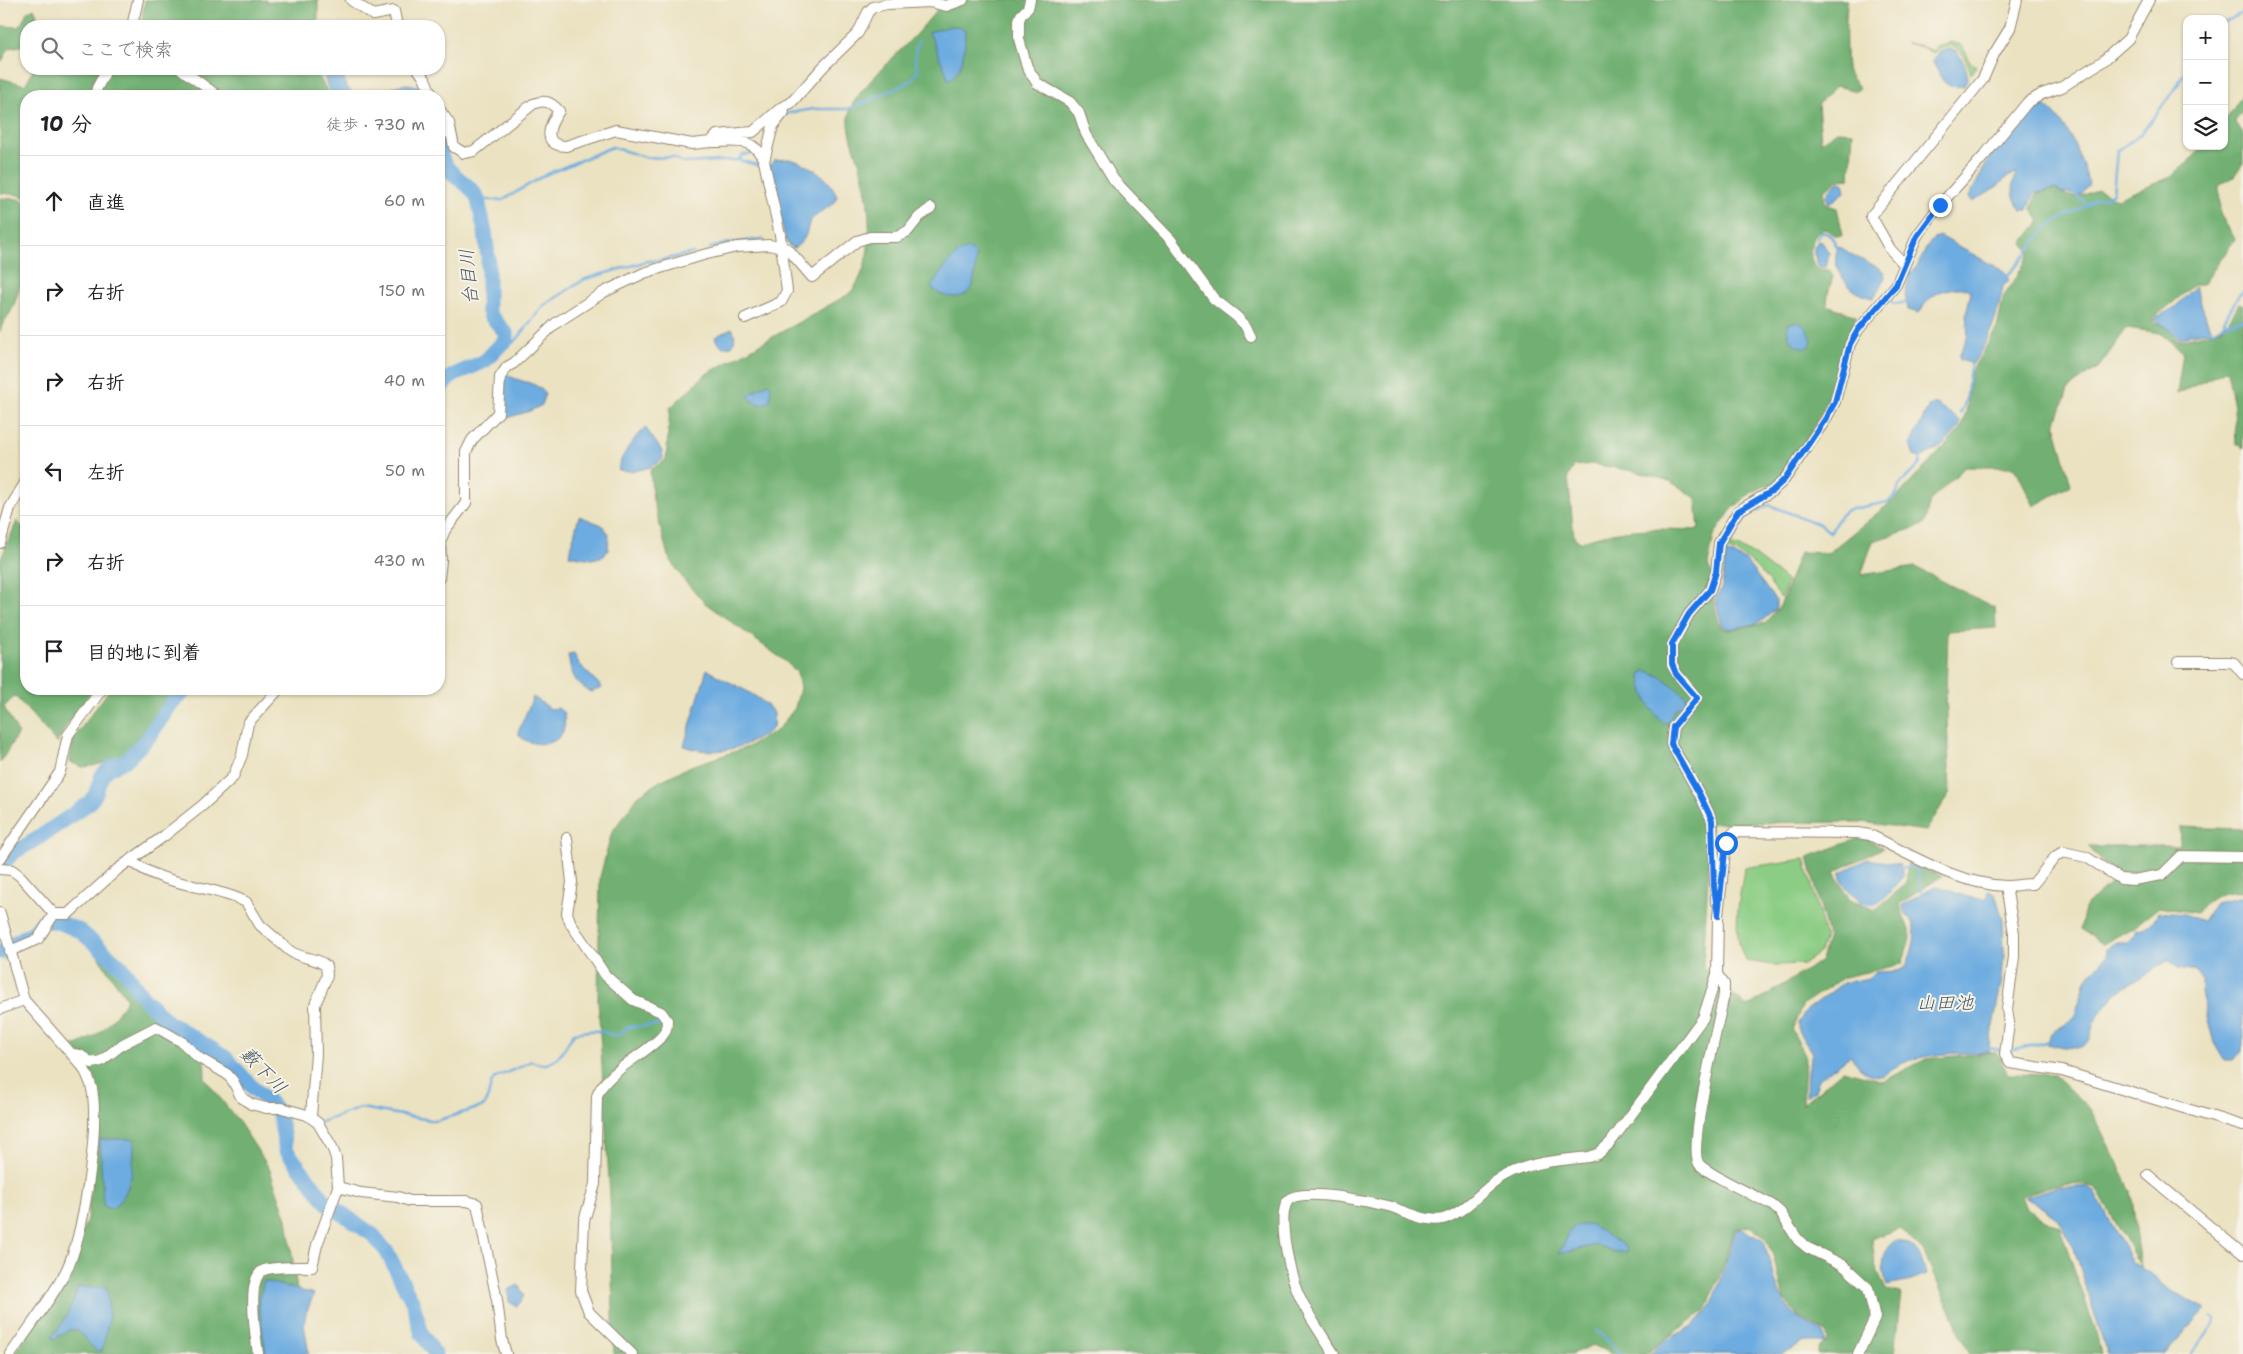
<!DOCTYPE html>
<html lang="ja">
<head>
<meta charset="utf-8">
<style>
  :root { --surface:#fff; --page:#f2f2f2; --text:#202124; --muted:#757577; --line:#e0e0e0 }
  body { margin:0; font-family:"Shantell Sans","Klee One",sans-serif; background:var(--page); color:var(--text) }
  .controls { position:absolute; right:15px; top:15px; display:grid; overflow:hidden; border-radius:10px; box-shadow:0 1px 4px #0004 }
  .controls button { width:45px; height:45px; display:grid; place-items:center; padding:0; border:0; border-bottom:1px solid var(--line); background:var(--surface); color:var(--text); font:25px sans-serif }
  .stop { position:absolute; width:15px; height:15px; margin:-11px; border:4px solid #1a73e8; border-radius:50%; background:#fff }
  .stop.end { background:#1a73e8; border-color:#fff; box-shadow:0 1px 5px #0008 }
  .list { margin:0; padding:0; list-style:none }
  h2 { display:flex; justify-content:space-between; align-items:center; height:65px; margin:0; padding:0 20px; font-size:21px }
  h2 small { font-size:16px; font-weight:400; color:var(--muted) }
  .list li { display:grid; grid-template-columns:32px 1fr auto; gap:15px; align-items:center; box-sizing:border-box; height:90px; padding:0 20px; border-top:1px solid var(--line) }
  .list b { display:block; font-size:19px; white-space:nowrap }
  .list em { font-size:16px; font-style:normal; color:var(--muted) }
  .icon { flex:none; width:28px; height:28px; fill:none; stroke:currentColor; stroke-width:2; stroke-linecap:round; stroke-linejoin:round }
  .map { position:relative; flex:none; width:2243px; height:1354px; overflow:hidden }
  .search { position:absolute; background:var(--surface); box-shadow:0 1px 4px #0004; left:20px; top:20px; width:425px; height:55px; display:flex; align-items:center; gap:12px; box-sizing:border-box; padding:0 18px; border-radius:20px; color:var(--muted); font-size:19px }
  .panel { position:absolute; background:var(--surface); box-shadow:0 1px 4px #0004; left:20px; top:90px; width:425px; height:605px; border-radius:20px }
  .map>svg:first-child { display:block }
  .green { fill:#8ccd85; stroke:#647c52 }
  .forest { fill:#71b072; stroke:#566d48; fill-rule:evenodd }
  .water { fill:#6dace0; stroke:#546b7f }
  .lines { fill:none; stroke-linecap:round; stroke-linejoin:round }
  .stream { stroke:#6dace0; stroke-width:2.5 }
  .river { stroke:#6dace0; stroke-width:15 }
  .minor-casing { stroke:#938670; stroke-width:12 }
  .minor { stroke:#fff; stroke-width:10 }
  .route { stroke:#1a73e8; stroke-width:6 }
  .labels { text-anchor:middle; stroke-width:4; stroke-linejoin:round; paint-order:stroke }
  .water-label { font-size:19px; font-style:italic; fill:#4c5862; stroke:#f7f3e8 }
</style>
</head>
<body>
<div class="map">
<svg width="2243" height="1354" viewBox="0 0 2243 1354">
  <rect width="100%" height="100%" fill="#f7f3e8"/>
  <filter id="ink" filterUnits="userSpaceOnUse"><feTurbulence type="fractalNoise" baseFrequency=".02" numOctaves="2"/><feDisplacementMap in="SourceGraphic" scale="10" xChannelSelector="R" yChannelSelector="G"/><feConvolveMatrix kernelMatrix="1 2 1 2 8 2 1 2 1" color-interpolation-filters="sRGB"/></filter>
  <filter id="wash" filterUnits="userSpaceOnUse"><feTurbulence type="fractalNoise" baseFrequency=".0096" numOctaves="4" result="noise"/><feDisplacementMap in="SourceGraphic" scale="20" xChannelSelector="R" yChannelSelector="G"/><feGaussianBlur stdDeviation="1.12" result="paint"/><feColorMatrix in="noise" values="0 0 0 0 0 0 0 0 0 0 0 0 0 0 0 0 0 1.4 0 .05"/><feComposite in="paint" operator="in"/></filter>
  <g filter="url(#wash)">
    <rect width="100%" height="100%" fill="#ebe2c1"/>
    <g class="green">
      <path d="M1950,42L1962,45L1971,63L1977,66L1971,74C1970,69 1967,64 1965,59C1955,41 1950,44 1933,53L1922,47L1906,43L1919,45L1932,51L1939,45Z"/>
      <path d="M1731,545L1749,552L1787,581L1781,598C1765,578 1751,554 1725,549Z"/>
      <path d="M1805,859L1825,937L1820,952L1803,964L1773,965L1746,961C1730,932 1740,900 1744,868Z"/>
    </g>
    <g class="forest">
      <polygon points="145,0 266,0 267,2 318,0 318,26 147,26 142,20"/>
      <path d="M945,0H1848C1845,7 1845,64 1848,72C1850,78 1856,83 1860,88L1856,91L1837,86L1818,104L1821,142L1837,131L1853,132L1850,178L1840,179L1824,190L1825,204L1837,208L1843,235L1837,236L1825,229L1820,230C1808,242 1807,257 1817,269L1829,270L1833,277L1828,293L1827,305L1856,316L1835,384L1813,429L1780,479L1751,493L1732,509L1714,535L1708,564L1714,575L1713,600L1720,626L1728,630L1765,623L1780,606L1800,552L1828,553L1896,498L1961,429L1967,408L1970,374L1997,328L2004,296L2017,277L2030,252L2023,243L2040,221L2032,210L2037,193L2056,189C2070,201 2082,197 2097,189L2117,199L2171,177L2205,146H2224V123L2243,94V111L2235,121L2243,133V163L2234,176L2219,186L2220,214L2235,239L2203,285H2194L2154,318V322L2168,328L2178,341C2213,329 2221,340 2239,303L2243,305V448L2236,444L2234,407L2227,370L2177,394L2183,352L2160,333L2127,328L2099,367L2069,388L2055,424L2071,485L2034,506L2015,467H1965L1930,501L1924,525L1873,541L1861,575L1915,567L1995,608L1996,628L1948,631L1946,693L1950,792L1926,831L1861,822L1711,823L1703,967L1747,1007L1821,961L1828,936L1808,857L1862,837L1883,848L1834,872L1850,900L1875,910L1906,884L1908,862L1942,876L1899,904L1911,935L1902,964L1844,977L1803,1004L1792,1030L1805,1056L1803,1104L1843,1070L1883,1081L1926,1059L1996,1052L2008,1074L2054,1075L2091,1110L2131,1191L2141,1267L2096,1188C2066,1178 2049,1186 2021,1196L2026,1209L2060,1228L2095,1329L2101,1354H1970L1923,1251L1899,1228L1872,1239L1875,1265L1886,1290L1901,1293L1894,1354H1818L1820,1347L1827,1341L1826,1332L1798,1316L1784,1299L1773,1255L1767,1239L1750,1226L1735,1229L1722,1269L1706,1310L1645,1354H1612L1593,1345L1571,1354H614L610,1196L598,1000L600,877L612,832L638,796L660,781L691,766L748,747L778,730L795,708L800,688L797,673L785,661L705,603L684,580L668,556L653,500L650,470L666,460L670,408L705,375L849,294C876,266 871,209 862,173C858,154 845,130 850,110C856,91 903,49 918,32C927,22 936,11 945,0ZM1592,464L1634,471L1670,481L1696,498L1699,530C1654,529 1623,526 1580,542L1574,537L1568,477L1574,466Z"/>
      <polygon points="34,8 37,15 31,26 26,26 26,45 9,48 2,61 0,60 0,26 20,27 27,12"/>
      <polygon points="34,69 175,69 181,74 188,69 319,69 319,77 330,96 26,96 26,198 20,195 0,193 0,78 25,85"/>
      <path d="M0,198L19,199L26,203V273C19,284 18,295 13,307C10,316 1,322 0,332Z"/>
      <polygon points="17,521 26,530 26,689 93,689 66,726 57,743 15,696 4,707 18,733 0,763 0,561"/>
      <polygon points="110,689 177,689 133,745 116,759 93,766 82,767 70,762 73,739"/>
      <path d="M2180,827L2243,829V892C2222,890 2210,897 2197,913L2159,907L2132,928L2103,944L2080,929L2086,905L2117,878L2088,846H2179Z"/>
      <path d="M101,954L119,969L150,1010L204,1049L205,1079L239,1122L269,1168L287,1219L303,1333V1354H15L69,1271L87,1220L101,1116L96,1081L74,1046C105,1033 109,1025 127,999L99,958Z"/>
    </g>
    <g class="water">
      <path d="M951,26L960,27L965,31C965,47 964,70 949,80L929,32Z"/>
      <path d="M1948,49L1956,50C1963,62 1972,73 1964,86C1941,90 1942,76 1932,61L1940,52Z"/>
      <path d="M325,69H341L346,86L355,96H333C327,88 324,79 325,69Z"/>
      <path d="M408,84L418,86V96H387C390,86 398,85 408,84Z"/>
      <path d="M2036,101C2064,110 2081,158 2089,184L2081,195L2062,193L2056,189L2035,193L2028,210H2021C2011,195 2012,189 2016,173L2006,178L1994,189L1973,202L1969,197L1992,153L1999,148L2014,127L2016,121Z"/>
      <path d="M789,159C809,164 829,176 837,196L834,203L810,220C806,233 807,240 794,248L788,245L785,238L769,167L774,160Z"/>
      <path d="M1839,182H1843L1845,192L1829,204C1823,193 1831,188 1839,182Z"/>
      <path d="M1940,236L2005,272L2009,281L2003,286C1999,315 1988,340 1973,364L1960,360L1959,357L1968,336L1966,314L1971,292L1966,288C1945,287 1930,293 1919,313L1908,310L1905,294L1910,273C1925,263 1922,242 1940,236Z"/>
      <polygon points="1818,241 1822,242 1829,253 1826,267 1819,267 1814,254 1814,247"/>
      <path d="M1838,246C1845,249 1851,255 1858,258C1884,271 1895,269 1873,298C1852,293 1845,284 1837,266C1834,261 1837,251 1838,246Z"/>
      <path d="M970,249L976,255C975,271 977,296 956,297C945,297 939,295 931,287C940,275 953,250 970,249Z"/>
      <polygon points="2195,287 2211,331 2191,334 2179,339 2172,331 2155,320 2157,317 2174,308"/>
      <path d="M1795,322C1806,324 1808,330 1812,340L1810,346C1796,352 1783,336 1789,323Z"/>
      <path d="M732,328C735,334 736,340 732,346L723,347L717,342L715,337Z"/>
      <path d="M505,373C519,384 533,379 545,393L542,405L530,411L504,419L502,382Z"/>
      <polygon points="768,383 771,387 770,401 762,405 752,401 748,395"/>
      <polygon points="1933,404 1937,404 1960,421 1959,428 1941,447 1920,458 1914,456 1910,445 1929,406"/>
      <path d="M645,427L662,451L663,459C650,469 635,473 618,470C620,456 635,437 645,427Z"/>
      <polygon points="579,516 602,525 609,534 608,550 604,556 592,559 569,555"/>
      <polygon points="1726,552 1745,560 1776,601 1776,609 1763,620 1755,624 1728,629 1722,625 1715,599 1722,587"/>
      <path d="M574,654L579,664L599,684L602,688L591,692C574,683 571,674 568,655Z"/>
      <path d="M707,669C729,685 757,691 774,713L773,728C748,749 714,757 684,746Z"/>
      <path d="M1644,671C1657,671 1677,688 1686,697V704L1675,709L1669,722L1664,723C1650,713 1641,691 1641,675Z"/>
      <path d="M533,697L551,709L558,708L564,713C565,719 565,728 562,733C554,748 528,746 519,735V730Z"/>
      <path d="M1867,859L1900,864L1903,877C1887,891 1878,919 1854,896C1847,888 1841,884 1840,873Z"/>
      <path d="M1937,886C1954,891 1970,901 1988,899V890L1995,893L2003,920L2004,952L2002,979L1988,1052C1954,1054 1910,1051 1883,1076C1863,1076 1862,1069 1850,1056L1819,1079L1815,1091L1806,1097L1807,1071L1812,1053L1798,1031V1023L1808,1009L1843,983L1869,978L1875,972L1898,971L1906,967C1911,953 1920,933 1910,919C1906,914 1904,912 1902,905Z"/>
      <path d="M2243,897V1051L2232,1060H2224L2214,1043L2201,993V980L2197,971L2178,968L2169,960L2116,993L2094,1022L2089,1040L2081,1047H2064L2046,1043L2051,1033L2066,1024L2075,1015L2086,980L2107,956V948L2116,942H2127L2134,935L2136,929C2149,928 2153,923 2158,912L2184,914L2203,921L2215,903Z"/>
      <path d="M100,1139H134C134,1162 133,1195 111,1209L105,1207L103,1204Z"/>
      <polygon points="2059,1186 2087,1187 2094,1191 2132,1262 2157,1278 2172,1291 2206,1309 2164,1354 2107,1354 2074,1248 2057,1219 2047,1210 2024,1197"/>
      <polygon points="1590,1224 1626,1247 1627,1252 1615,1252 1596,1245 1559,1254 1569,1233 1575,1226"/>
      <path d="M1741,1229L1764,1241C1771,1265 1777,1303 1799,1318C1807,1323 1815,1327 1823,1332L1825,1342H1805L1782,1354H1649L1665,1341L1693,1326L1708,1310L1715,1297L1736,1230Z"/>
      <path d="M1895,1240C1915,1242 1922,1257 1926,1275L1911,1281L1887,1286C1882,1269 1880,1252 1895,1240Z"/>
      <polygon points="264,1281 314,1294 306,1313 304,1325 309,1354 266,1354 258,1302"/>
      <polygon points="518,1285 524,1295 521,1302 517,1306 509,1302 508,1290"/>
      <path d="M78,1287H107L109,1319L102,1351H96L77,1330H69L54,1339L52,1336C63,1327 74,1301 78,1287Z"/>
    </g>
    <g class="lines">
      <g class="stream">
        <polyline points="2224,23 2243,12"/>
        <path d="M786,115L789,113L814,109H848L857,106L911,81L918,71C915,59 913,52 919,41"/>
        <polyline points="739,159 743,155 757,153"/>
        <polyline points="2073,192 2088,205 2095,198 2104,198 2113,193 2117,151 2141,134 2178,85 2180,79 2187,70"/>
        <polyline points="478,200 503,200 545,175 612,147 648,158 672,157 684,163 738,160 761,166"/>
        <path d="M1817,239L1822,232C1833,234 1834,242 1839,251"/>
        <polyline points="710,248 729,243 763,239"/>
        <path d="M2005,277C2023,262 2031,245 2046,229C2057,218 2074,212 2088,205"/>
        <polyline points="1889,300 1895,304 1909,302"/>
        <polyline points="2226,323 2224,321 2238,296 2243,292"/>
        <polyline points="2210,330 2213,331 2224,324 2243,319"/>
        <polyline points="499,346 509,346 518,338 543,306 585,279 648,261 662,260 693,253"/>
        <path d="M1960,413C1971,397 1965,381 1972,362"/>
        <polyline points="1724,553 1724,549 1732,541 1747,516 1769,505 1821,525 1830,532 1840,516 1847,510 1888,502 1896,495 1900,484 1920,464 1921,455"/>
        <polyline points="1898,869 1912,867 1917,870 1922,896"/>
        <polyline points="1987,1048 2002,1050"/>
        <path d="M2007,1051C2015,1052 2039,1043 2050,1041"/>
        <polyline points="279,1113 289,1115"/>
        <path d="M321,1122L361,1108L436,1121L484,1106C490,1099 488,1088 493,1080C497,1075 522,1068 531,1061C554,1073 564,1049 574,1033C582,1032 590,1030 598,1031C614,1033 614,1041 628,1027L660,1025"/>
        <path d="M1596,1331C1606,1338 1613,1348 1622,1354"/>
        <polyline points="2191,1354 2214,1324 2215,1320 2211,1317"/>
      </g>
      <g class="river">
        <polyline points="439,124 441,128"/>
        <path d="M439,389L452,376L485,361L506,339V333L490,315L488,309V257L485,232L478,200C471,180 441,175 441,151L446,142V138"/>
        <polyline points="2,865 13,853 37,839 89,803 95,795 102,775 110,768 126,760 148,738 171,704 187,689"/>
        <polyline points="14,943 35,931 44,920 61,923 80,931 123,968 143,997 167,1021 225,1057 254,1089 268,1101 279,1113 286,1150 327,1203 373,1235 387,1252 413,1303 422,1334 435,1354"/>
        <polyline points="0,952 5,952"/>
      </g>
    </g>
  </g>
  <g filter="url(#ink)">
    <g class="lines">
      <g class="minor-casing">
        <g id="minor">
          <polyline points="351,0 373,15 394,11 397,26"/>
          <polyline points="1030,0 1028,8 1021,15 1019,20 1019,39 1027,67 1037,83 1070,102 1079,113 1086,134 1114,180 1171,240 1214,299 1236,316 1245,325 1251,336"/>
          <polyline points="132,26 138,0"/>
          <polyline points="181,69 218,96"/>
          <polyline points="418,69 425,79 432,96"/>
          <polyline points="95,96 97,88 107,69"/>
          <path d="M439,109L449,123L454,147L464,153L474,151L533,104C545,99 551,102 559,111C550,124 540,145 566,146L616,130L692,144L711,142L717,135L753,132L782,107L791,103L823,67L858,33L868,12L873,7L887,4L930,2L946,6L963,0"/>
          <polyline points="439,136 449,130"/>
          <path d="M711,142C735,142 754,136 764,161"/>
          <polyline points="1904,264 1890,249 1871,216 1983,79 1994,54 2010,28 2017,0"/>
          <polyline points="745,318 781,302 787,291 780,235 764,161 773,126 784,112"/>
          <polyline points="0,543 10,508 26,481"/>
          <polyline points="439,578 441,561 440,542 445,530 466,503 466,452 472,440 498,413 500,377 507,367 514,363 556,323 604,292 644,273 703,255 737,247 769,245 788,249 812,277 857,241 870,237 897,237 908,231 919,217 931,208"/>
          <polyline points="2178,662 2229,662 2234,663 2243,674"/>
          <path d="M567,838L572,882L567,913L571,924L606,976L633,1000L661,1012L667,1020C667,1025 667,1030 663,1035C649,1052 604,1073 597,1096L595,1184L584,1221L581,1291L589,1312L632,1354"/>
          <polyline points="0,859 60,772 68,735 102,689"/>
          <path d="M130,860C163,887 210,884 246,902L260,925L290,951C301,959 317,957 326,966L327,976L315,1005L316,1054L311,1116"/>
          <polyline points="0,869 12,870 20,876 54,914 68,914 118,869 164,836 203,805 233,777 242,755 248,723 279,689"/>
          <polyline points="2006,886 2014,933 2014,957 2007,1009 2009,1023 2005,1054 2010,1063 2062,1071 2243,1126"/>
          <polyline points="1716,901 1712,820 1700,795 1671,744 1673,727 1697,698 1677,674 1672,665 1672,645 1689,614 1710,590 1716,572 1719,543 1738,511 1772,491 1784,480 1826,419 1835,402 1850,344 1858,330 1896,285 1917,236 1940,205 1984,156 2027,103 2042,94 2062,87 2103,61 2128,39 2149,0"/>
          <path d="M0,913L24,1000L83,1067C88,1076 92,1084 93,1095C98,1135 84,1235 66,1271C51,1300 29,1327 11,1354"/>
          <polyline points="10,951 38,939 54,914"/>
          <path d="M1717,974L1724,984V995C1719,1020 1687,1149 1699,1164C1707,1174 1758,1197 1772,1205L1780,1212L1798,1240L1808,1248L1843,1265L1868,1288L1875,1318L1858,1354"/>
          <polyline points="0,1009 24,1000"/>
          <path d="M73,1054L80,1055L92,1063L101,1061L123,1044L156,1027L182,1042L199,1058L227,1074L233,1081L241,1097L251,1104L266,1108H282L307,1115L318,1123L332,1147L336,1158L338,1187L317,1245L312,1267C302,1267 269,1266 262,1271C246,1282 256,1337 258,1354"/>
          <polyline points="2148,1175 2243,1254"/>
          <polyline points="338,1187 361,1193 398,1197 410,1201 467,1201 477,1204 497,1300 502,1340 506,1354"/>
          <path d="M1334,1354C1321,1333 1305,1312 1296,1288C1290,1273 1274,1207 1291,1198C1309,1189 1368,1201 1388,1206C1404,1210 1426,1223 1443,1219C1463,1213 1479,1194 1495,1182C1526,1161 1554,1161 1589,1157L1598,1154L1610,1143L1703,1018L1717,974L1718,916L1726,843L1731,835L1735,832L1857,833L1870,835C1913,856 1957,884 2006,886C2015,886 2024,884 2033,884L2056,856L2063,852L2086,857L2121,879L2133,880L2162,875L2181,856L2243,857"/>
        </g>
      </g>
      <use href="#minor" class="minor"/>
    </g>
  </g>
  <g class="lines" filter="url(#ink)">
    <polyline class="route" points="1726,843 1718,916 1714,887 1712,820 1700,795 1671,744 1673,727 1697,698 1676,674 1672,664 1672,644 1689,614 1710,590 1716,572 1719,543 1738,511 1772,491 1784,480 1826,418 1835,402 1850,344 1858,330 1896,285 1917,236 1940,205"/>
  </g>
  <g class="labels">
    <g class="water-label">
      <text transform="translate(468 277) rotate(-95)" y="7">台目川</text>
      <text x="1945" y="1009">山田池</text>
      <text transform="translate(264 1070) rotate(46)" y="7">藪下川</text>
    </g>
  </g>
</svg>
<div class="controls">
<button>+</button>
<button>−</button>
<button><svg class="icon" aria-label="layers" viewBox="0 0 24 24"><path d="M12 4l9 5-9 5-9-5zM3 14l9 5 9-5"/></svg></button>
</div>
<div class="stop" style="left:1726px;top:843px"></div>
<div class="stop end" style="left:1940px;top:205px"></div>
<div class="search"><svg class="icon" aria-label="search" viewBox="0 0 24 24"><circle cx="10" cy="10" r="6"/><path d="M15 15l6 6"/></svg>ここで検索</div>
<section class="panel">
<h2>10 分<small>徒歩 · 730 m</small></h2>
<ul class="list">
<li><svg class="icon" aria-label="ahead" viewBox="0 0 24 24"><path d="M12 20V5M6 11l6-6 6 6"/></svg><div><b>直進</b></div><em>60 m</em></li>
<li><svg class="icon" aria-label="right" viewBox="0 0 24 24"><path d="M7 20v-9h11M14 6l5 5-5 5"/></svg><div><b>右折</b></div><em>150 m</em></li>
<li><svg class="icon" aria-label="right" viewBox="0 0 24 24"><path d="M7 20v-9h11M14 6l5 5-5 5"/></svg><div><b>右折</b></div><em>40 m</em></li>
<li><svg class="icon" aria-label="left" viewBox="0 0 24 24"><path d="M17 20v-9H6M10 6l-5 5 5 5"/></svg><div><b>左折</b></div><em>50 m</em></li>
<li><svg class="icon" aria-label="right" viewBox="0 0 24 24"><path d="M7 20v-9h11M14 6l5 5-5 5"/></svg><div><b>右折</b></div><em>430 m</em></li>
<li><svg class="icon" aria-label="arrive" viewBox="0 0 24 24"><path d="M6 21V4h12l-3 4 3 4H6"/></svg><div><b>目的地に到着</b></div></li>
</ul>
</section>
</div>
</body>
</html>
